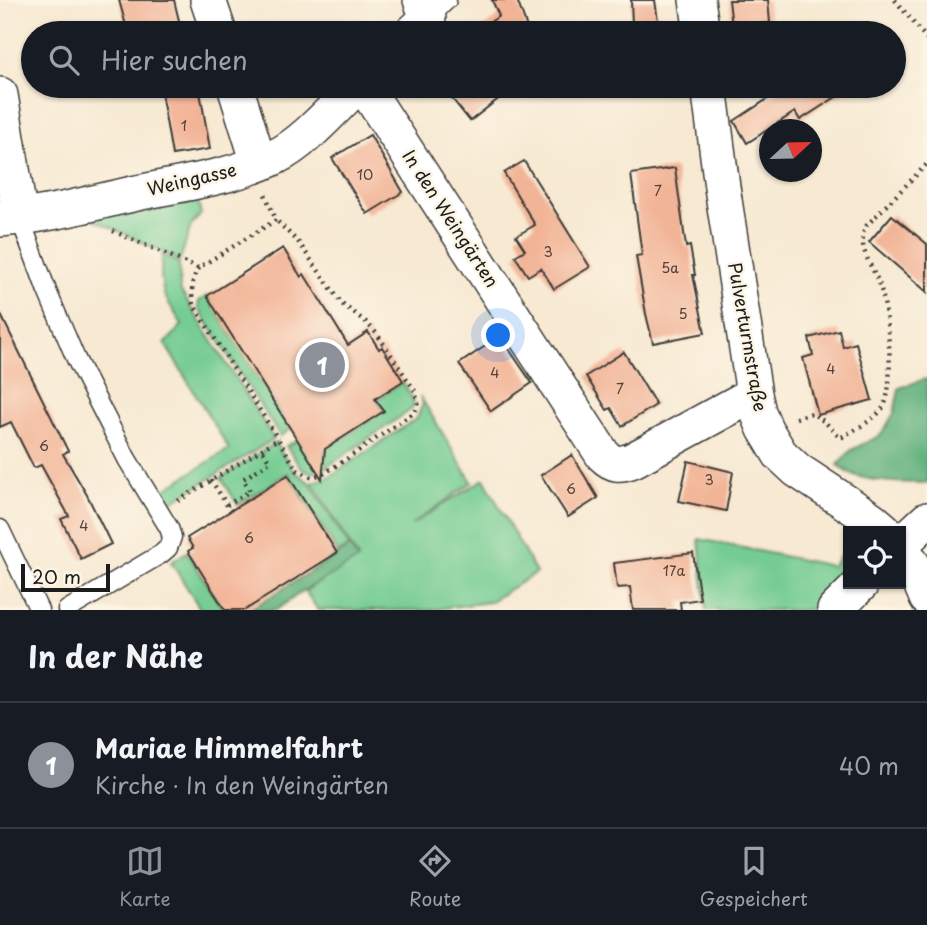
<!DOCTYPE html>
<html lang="de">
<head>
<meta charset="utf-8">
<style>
  :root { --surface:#171b24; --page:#20242c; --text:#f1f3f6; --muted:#9ea1a6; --line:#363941; --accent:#8c9099 }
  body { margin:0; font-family:"Playpen Sans",sans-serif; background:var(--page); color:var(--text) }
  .controls { position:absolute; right:21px; bottom:21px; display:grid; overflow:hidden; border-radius:0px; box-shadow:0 2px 5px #0004 }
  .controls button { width:63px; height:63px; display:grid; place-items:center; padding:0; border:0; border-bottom:2px solid var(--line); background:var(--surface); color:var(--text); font:35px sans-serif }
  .compass { position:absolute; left:759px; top:119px; width:63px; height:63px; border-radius:50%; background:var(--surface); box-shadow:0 2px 5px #0004; rotate:68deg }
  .scale { position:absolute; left:21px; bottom:18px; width:89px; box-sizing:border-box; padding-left:7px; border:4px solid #1c1c1c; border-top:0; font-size:19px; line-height:24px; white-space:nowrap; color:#1c1c1c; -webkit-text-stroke:5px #fcf5e5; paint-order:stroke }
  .you { position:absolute; left:499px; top:336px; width:24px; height:24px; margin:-18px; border:5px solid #fff; border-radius:50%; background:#1a73e8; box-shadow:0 0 0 10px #1a73e833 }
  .badge { display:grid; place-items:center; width:46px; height:46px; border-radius:50%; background:var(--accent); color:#fff; font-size:23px; font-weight:700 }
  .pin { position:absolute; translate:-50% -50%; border:4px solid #fff; box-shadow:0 2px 7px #0006 }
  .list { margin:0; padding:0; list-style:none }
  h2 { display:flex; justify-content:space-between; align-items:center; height:91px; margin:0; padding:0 28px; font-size:30px }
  h2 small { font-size:23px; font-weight:400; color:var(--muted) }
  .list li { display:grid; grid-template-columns:46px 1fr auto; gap:21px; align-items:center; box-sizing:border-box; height:126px; padding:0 28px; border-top:2px solid var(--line) }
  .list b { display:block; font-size:26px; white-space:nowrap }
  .list p { margin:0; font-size:23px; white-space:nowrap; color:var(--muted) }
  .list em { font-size:23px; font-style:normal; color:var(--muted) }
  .icon { flex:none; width:38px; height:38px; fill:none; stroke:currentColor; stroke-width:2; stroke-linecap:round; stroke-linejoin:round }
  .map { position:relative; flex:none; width:927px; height:610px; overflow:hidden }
  .search { position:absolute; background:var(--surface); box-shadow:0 2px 5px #0004; left:21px; right:21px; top:21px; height:77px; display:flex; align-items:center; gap:18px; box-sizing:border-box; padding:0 24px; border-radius:38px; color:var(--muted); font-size:26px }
  .sheet { height:217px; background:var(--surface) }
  nav { display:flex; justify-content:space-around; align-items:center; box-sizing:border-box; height:98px; border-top:2px solid var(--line); background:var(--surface); font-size:19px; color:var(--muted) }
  nav a { display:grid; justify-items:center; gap:4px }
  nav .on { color:var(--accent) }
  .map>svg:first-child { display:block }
  .green { fill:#74cc92; stroke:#487457; stroke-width:2 }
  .forest { fill:#5fb07c; stroke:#3e664c; stroke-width:2 }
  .building { fill:#f2b496 }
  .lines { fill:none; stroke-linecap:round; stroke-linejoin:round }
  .lane-casing { stroke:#3d3b37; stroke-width:21 }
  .street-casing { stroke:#3d3b37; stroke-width:38 }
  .path { stroke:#3d3b37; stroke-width:4.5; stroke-dasharray:2 5; stroke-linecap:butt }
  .lane { stroke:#fff; stroke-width:18 }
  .street { stroke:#fff; stroke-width:35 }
  .labels { text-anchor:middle; stroke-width:5; stroke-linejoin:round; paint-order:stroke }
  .number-label { font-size:14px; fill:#52423a }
  .street-label { font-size:18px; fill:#1c1c1c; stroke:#fcf5e5 }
</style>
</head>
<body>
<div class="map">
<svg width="927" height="610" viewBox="0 0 927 610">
  <rect width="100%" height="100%" fill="#fcf5e5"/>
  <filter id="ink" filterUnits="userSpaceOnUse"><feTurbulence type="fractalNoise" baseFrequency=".0143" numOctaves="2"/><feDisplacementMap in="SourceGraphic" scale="14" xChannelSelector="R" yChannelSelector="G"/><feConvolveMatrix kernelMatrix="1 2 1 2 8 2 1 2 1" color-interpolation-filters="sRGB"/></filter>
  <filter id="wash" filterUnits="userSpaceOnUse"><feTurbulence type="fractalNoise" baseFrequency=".00686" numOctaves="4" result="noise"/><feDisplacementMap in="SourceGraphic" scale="28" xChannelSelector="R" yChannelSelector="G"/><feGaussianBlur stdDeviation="1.57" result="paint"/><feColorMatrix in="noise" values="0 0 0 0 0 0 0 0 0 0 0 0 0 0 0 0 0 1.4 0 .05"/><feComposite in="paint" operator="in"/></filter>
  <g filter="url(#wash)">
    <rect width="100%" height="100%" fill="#f7e9d2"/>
    <g class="green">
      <polygon points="195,190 201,214 191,226 180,260 80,213"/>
      <polygon points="162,255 179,263 180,290 274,439 162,508 154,496 229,449 165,344 182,325 164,295 161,278"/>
      <polygon points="207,296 291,429 280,436 198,308 199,301"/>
      <polygon points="403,382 414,402 412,409 321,471 309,473 301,468 286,446 298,440 324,458 325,449 384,411 377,399"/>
      <polygon points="420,396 472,482 411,525 484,479 536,573 489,602 429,610 318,610 305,591 358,558 312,482 324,479 332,475 417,418 423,404"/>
      <polygon points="275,443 295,472 309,482 349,546 338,553 288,473 238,505 221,478"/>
      <polygon points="699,539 832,566 848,546 848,576 820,602 808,610 706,610"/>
      <polygon points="187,552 223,610 201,610 171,562"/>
    </g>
    <g class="forest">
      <path d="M925,379H927V483C903,483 854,483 838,465L851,450L881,435L894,413L899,388Z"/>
      <polygon points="350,547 358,560 303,591 276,610 249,610"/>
    </g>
    <g id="blocks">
      <g class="building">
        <polygon points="119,0 174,0 182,33 128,33"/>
        <polygon points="492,0 517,0 529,33 474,33 499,16"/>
        <polygon points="631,0 655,0 658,21 632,24"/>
        <polygon points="729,0 768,0 770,23 732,26"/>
        <polygon points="160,86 199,86 210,149 172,155"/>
        <polygon points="442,86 515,86 470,121"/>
        <polygon points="778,86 853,86 800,120 795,112 747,143 734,121 781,90"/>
        <polygon points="370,135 403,192 367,214 332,158"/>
        <polygon points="524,161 590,267 554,289 541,268 528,276 515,256 525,250 516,236 535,225 504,173"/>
        <polygon points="675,168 686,247 690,246 695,275 693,275 705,333 653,343 646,314 636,256 642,255 631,174"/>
        <polygon points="892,215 927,244 927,292 869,242"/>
        <polygon points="283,248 301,277 304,274 348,345 368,332 379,349 382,347 403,381 375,399 384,411 325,449 322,479 207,296"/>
        <polygon points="0,313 68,451 63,454 87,495 111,544 81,559 61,519 69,516 41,465 34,468 11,422 0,427"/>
        <polygon points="839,330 843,347 856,343 872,400 818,415 803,358 813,355 809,338"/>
        <polygon points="500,336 532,383 491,411 459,364"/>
        <polygon points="624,352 656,405 622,426 611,408 607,410 586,376"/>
        <polygon points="572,455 598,498 568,517 541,475"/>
        <polygon points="688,461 733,472 726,511 679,501"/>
        <polygon points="288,475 337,553 245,610 225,610 188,551 193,548 187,538"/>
        <polygon points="693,553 700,599 680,602 681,610 633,610 630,587 617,588 614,563"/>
      </g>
    </g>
  </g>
  <g filter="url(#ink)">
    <use href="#blocks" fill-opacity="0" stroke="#3d3b37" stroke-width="2"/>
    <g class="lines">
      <g class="lane-casing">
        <g id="lane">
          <polyline points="428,18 447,0"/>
          <polyline points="20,218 47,291 76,359 127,459 169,528 172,537 168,548 161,554 67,610"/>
          <polyline points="0,529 39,610"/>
        </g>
      </g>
      <g class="street-casing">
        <g id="street">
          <polyline points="208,0 219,33"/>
          <polyline points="697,0 702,33"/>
          <polyline points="412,33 428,18 421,0"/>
          <polyline points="235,86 259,163"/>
          <path d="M364,86L603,455C613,465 620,465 633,460L754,394"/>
          <polyline points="709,86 722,187 754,394 758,412 765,429 780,454 797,470 871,519 885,531"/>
          <polyline points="0,95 20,218"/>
          <path d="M0,219C46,216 92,203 137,193C180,184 238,176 277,156C304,143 335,107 357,86"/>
          <polyline points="901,544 927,520"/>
          <polyline points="901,547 915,569 927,598"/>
          <polyline points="835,610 861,584"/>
        </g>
      </g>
      <g class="path">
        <polyline points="895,0 927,39"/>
        <polyline points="113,231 198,268 276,220 265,194"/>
        <path d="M198,268C192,280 191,291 193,304L278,439"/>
        <path d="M796,418L812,413L826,423L839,437H842C855,429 872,422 882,409C896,391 888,309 880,286C875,271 860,252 863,235C863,233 866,227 867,225L927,164"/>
        <polyline points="211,480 227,505"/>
        <polyline points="178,501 278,439 297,470 311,477 323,474 345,460 409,416 415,412 418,403 415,391 377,334 366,322 342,304 299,243 276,220"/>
        <polyline points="231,511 227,505 250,491 243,479 270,462 262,449"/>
      </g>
      <use href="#lane" class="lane"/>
      <use href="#street" class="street"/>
    </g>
  </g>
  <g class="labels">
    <g class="number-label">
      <text x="184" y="131">1</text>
      <text x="365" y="180">10</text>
      <text x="658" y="196">7</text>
      <text x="548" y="257">3</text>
      <text x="670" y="273">5a</text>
      <text x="683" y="319">5</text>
      <text x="831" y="374">4</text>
      <text x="495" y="378">4</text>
      <text x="620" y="394">7</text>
      <text x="44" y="451">6</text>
      <text x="709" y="485">3</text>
      <text x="571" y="494">6</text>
      <text x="84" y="531">4</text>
      <text x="249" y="543">6</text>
      <text x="674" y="576">17a</text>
    </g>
    <g class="street-label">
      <text transform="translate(192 180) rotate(-13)" y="6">Weingasse</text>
      <text transform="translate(450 219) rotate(57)" y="6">In den Weingärten</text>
      <text transform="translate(747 337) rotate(80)" y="6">Pulverturmstraße</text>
    </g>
  </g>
</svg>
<div class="controls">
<button><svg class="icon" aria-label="locate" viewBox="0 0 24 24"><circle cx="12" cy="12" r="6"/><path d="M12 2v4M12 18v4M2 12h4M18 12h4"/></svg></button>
</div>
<svg class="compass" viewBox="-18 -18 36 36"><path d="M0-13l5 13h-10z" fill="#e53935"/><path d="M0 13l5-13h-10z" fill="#9ea1a6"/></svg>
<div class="scale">20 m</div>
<div class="you"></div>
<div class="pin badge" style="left:322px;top:365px">1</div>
<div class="search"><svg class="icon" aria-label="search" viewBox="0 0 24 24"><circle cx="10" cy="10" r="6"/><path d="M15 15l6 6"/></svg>Hier suchen</div>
</div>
<section class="sheet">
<h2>In der Nähe<small></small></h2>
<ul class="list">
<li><span class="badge">1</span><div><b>Mariae Himmelfahrt</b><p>Kirche · In den Weingärten</p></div><em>40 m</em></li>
</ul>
</section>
<nav>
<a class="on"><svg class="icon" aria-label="map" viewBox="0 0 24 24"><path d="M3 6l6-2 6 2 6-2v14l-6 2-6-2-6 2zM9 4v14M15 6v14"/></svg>Karte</a>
<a><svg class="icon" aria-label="directions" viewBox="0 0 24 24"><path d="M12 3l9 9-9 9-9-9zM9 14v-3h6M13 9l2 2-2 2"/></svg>Route</a>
<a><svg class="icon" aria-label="saved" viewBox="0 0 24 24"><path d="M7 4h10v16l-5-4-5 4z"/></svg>Gespeichert</a>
</nav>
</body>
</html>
